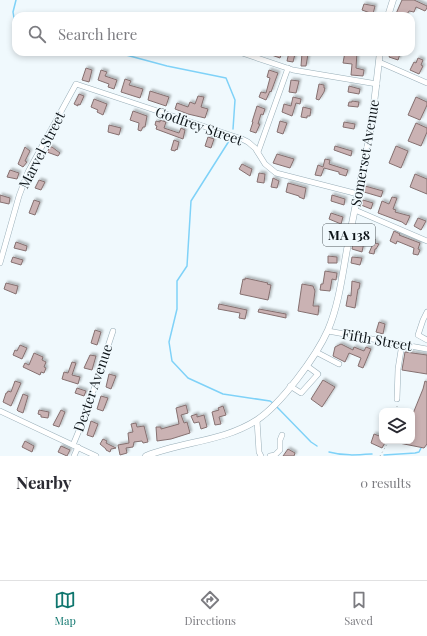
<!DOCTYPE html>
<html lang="en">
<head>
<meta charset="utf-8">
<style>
  :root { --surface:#fff; --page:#f7f7f7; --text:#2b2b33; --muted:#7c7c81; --line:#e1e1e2; --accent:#0f766e }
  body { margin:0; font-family:"Playfair Display",serif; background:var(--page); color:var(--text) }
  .controls { position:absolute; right:12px; bottom:12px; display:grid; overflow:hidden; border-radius:8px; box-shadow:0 2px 6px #0003 }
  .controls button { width:36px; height:36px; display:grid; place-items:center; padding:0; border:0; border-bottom:1px solid var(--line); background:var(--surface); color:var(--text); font:20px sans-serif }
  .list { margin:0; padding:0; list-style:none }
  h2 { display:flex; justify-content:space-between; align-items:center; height:52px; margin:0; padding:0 16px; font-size:17px }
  h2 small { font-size:13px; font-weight:400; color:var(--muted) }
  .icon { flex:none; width:22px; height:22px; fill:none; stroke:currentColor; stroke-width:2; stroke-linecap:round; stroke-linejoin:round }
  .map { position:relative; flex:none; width:427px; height:456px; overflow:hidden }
  .search { position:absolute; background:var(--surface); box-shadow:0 2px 6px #0003; left:12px; right:12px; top:12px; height:44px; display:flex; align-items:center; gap:10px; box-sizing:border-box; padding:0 14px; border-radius:12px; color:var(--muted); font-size:15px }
  .sheet { height:124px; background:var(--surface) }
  nav { display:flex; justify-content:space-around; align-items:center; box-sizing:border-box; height:56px; border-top:1px solid var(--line); background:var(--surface); font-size:11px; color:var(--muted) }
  nav a { display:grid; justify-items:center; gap:2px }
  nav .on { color:var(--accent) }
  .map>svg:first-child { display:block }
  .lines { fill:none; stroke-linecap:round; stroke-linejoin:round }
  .stream { stroke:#7fd2f8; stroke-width:1.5 }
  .building { fill:#cab2b3; stroke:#857070; filter:url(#shadow) }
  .minor-casing { stroke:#99aeb8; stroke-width:6 }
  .major-casing { stroke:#99aeb8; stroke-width:7 }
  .path { stroke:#a5aeb2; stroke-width:1; stroke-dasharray:1 3; stroke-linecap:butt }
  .minor { stroke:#fff; stroke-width:5 }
  .major { stroke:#fff; stroke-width:6 }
  .labels { text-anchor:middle; stroke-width:3; stroke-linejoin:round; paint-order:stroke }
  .shield { fill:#f0f9fd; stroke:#51595d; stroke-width:1 }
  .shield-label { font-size:13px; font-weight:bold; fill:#0d1418 }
  .street-label { font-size:14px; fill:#0d1418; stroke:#f0f9fd }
</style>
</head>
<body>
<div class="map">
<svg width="427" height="456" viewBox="0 0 427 456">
  <defs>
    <filter id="shadow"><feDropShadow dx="2" dy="-2" stdDeviation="1" flood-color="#0004"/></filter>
  </defs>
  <rect width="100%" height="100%" fill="#f0f9fd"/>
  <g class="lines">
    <g class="stream">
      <polyline points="16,24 15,24 13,12 16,0"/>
      <polyline points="115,52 167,66 226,78 235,100 233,129"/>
      <polyline points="229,141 191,201 187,266 177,281 177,309 169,342 172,361 188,378 223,394 270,401 273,403"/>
      <polyline points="276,406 311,442 317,446"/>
      <path d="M329,452C343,456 357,455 372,454"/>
      <polyline points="384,455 415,453 419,452 421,448"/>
    </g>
  </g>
  <g class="building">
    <polygon points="402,0 414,0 427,6 427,8 425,11 416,7 414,12 409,11 406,16 395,16"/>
    <polygon points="364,4 375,6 373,14 362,10"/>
    <polygon points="263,52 282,52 280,58"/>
    <polygon points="289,52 295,54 293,62 287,61"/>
    <polygon points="345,52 357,52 356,68 364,70 363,76 351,75 352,64 343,63"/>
    <polygon points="391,52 398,52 398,53 400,54 398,60 389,57"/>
    <polygon points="302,53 308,54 306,66 301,66"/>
    <polygon points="418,58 423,60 421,65 423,66 419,74 410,70 414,62 416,63"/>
    <polygon points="86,68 92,70 89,82 82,80"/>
    <polygon points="101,70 107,72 105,76 117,80 114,89 108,87 109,84 98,80"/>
    <polygon points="269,70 278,73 271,92 270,91 266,100 259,97 261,92 266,93 270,78 267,77"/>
    <polygon points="125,79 131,81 129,85 143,89 140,98 121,92"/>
    <polygon points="291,80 299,81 296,93 289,92"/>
    <polygon points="319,84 324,85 324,88 325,88 324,92 319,100 316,99"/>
    <polygon points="349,86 360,89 359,94 348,92"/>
    <polygon points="150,91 169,97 166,106 148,100"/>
    <polygon points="79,94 84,96 80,105 78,104 78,106 74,104"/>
    <polygon points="198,96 204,97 201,107 208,109 205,118 188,114 175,109 177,103 188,107 190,102 195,104"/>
    <polygon points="293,97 301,99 300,104 296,103 292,116 282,112 284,104 291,106"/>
    <polygon points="416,97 427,102 427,105 420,120 408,115"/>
    <polygon points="94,99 107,104 103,115 97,112 98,110 91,107"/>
    <polygon points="352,101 359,102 358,107 348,106 349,102 352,102"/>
    <polygon points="257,106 265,109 263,115 261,114 258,124 260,124 256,133 250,131 253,122 252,122"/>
    <polygon points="303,107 311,109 310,116 307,116 307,118 301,117"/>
    <polygon points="133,111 147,116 145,127 143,127 141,131 138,130 139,123 130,120"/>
    <polygon points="160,120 166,122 164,128 179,133 181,128 185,130 183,139 156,129 157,126 155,125 156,121 160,122"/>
    <polygon points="280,121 287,123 283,134 277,132"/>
    <polygon points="344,122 355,124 354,129 343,127"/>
    <polygon points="416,123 427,128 427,132 421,146 408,141"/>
    <polygon points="109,125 121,128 119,135 108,132"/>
    <polygon points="208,137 214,139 211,148 205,146"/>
    <polygon points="174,140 179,142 177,150 176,149 175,151 171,150"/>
    <polygon points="335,146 352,151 351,156 334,150"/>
    <polygon points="396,146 408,151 401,168 389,163"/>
    <polygon points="25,147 30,151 25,161 27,162 23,167 18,164"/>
    <polygon points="50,147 52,147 60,153 58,156 47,152"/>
    <polygon points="277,154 294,159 290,168 273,163"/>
    <polygon points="325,159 330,160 329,164 348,170 346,176 339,174 339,172 324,168 321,176 315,175 318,165 323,167"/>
    <polygon points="242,164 252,169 250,176 239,169"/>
    <polygon points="10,170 19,173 17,179 7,177"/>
    <polygon points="259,173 265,174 264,183 257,182"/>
    <polygon points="415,174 427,179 427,194 410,187"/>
    <polygon points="273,178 279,181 277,188 271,187"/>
    <polygon points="39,180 45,182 41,190 35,188"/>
    <polygon points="288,183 306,188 304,199 299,197 299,196 286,192"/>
    <polygon points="365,186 383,191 381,197 364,192"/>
    <polygon points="0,195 10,198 9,204 0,202"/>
    <polygon points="332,195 345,199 344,205 331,201"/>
    <polygon points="392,197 397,198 393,209 396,210 395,212 410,216 406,225 402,222 378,213 382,201 389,204"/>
    <polygon points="34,200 40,202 35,215 29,213"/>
    <polygon points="363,200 373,203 371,209 361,205"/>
    <polygon points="331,213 343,217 341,224 329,219"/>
    <polygon points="418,218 426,221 421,230 414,226"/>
    <polygon points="334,231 341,232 340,239 337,238 337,240 332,239"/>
    <polygon points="394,231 400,234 399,235 420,243 418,249 420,250 418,255 413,254 414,248 397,241 396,244 390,241"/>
    <polygon points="357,235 365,237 362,252 352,249 353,243 355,244"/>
    <polygon points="375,239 375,243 379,244 376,249 375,249 374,254 369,253"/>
    <polygon points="16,242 27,246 26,251 14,248"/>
    <polygon points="328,256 337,257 337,263 328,263"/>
    <polygon points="13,257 23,260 21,265 11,262"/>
    <polygon points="352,257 362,258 360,265 351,263"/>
    <polygon points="325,271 337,273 336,280 332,279 330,291 320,290 321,284 323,284"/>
    <polygon points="245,278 268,283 267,284 271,285 268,300 240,294 243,279 245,280"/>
    <polygon points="352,281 360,283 359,289 358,289 355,308 346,306 348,295 351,296"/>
    <polygon points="6,283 18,286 16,294 4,289"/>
    <polygon points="302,284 313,286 315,291 313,306 319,306 318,315 298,311"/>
    <polygon points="219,304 247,310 245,319 239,318 240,313 218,309"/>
    <polygon points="259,309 286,314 286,318 258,312"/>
    <polygon points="379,322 385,324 383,334 376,332"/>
    <polygon points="95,330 101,332 97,345 91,343"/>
    <polygon points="341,344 353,350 354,347 364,351 366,347 371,349 363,368 358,366 361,358 349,353 345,362 333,356 335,347"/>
    <polygon points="20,345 27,348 22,359 13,355 15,350 17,351"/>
    <polygon points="405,352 427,355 427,374 402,370"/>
    <polygon points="34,353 43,357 42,360 46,362 44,367 46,368 44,373 41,372 40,375 23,367 25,363 29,365"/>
    <polygon points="90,355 96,356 92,370 84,368"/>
    <polygon points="72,362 76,363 72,375 80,377 78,384 62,379 64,372 68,373"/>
    <polygon points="109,374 116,376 111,389 106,387"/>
    <polygon points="323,380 335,387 322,407 311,399"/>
    <polygon points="15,381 21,383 11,406 3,402 6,393 7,393 8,391 11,392"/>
    <polygon points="425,381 427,382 427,444 424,448 399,443 399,441 412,441 412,416 423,389"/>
    <polygon points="77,388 86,391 84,396 75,393"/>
    <polygon points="23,394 28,396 23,413 18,411 17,410"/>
    <polygon points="101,396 108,398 103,411 97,409"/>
    <polygon points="186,405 188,413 181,415 184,423 187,422 190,433 171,439 157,441 156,427 161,427 161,429 179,424 176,408"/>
    <polygon points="223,406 226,415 219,417 221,424 215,425 212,412 219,410 218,408"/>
    <polygon points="39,410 49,412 48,418 41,417 41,415 38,414"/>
    <polygon points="61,410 65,412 59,427 53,425"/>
    <polygon points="197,414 197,417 204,415 207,427 201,429 199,422 194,423 191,416"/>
    <polygon points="91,421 98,424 93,437 87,435"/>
    <polygon points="136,423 137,427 144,426 148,442 143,443 142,441 134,442 133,447 126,448 127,453 120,455 118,445 129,443 128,433 133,432 131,424"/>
    <polygon points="374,434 382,437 382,441 386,441 382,448 371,443"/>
    <polygon points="103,439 107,441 106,443 116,448 111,449 110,452 106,450 106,449 100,444"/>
    <polygon points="25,441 34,446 32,452 22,447"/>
    <polygon points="61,446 70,450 67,456 58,452"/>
    <polygon points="288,449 295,453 294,456 283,456"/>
  </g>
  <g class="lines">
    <g class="minor-casing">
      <g id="minor">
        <polyline points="239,52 293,70 377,84"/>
        <polyline points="379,62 427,83"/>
        <polyline points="258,152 288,68"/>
        <polyline points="355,210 427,241"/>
        <polyline points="0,263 19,196 28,172 76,84 242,139 248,142 255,148 265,164 276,173 358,194"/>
        <polyline points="427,312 423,320 418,335 427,340"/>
        <polyline points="328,331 427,349"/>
        <polyline points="316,352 339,364"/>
        <polyline points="290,386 301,393 318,374 307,366"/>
        <polyline points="397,399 398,369 402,344"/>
        <polyline points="0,411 96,456"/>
        <polyline points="257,420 259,452 261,456"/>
        <polyline points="73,445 85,416 113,331"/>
        <polyline points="74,456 78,447"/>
        <polyline points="270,456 275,455 280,450 280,440 282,435"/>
      </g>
    </g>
    <g class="major-casing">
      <g id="major">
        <polyline points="388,16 393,0"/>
        <path d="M146,456C183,441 223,442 257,420C281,404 316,357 328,330C341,299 343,266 350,234C355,207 361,180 366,154C373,120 376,86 380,52"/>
      </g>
    </g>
    <g class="path">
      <polyline points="397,411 397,403"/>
      <polyline points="380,456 389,441"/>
    </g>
    <use href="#minor" class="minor"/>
    <use href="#major" class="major"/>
  </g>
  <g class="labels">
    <rect class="shield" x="323" y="224" width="52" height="22" rx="3"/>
    <g class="shield-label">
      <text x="349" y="240">MA 138</text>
    </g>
    <g class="street-label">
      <text transform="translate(199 126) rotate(19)" y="5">Godfrey Street</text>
      <text transform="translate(42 150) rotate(-63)" y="5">Marvel Street</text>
      <text transform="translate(365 153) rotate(-80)" y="5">Somerset Avenue</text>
      <text transform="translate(377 340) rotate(10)" y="5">Fifth Street</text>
      <text transform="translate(93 388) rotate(-71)" y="5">Dexter Avenue</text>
    </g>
  </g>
</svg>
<div class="controls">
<button><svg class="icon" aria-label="layers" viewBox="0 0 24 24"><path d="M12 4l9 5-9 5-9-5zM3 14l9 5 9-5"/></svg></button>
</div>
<div class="search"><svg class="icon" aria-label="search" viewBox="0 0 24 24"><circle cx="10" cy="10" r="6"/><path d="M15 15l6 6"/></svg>Search here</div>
</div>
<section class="sheet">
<h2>Nearby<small>0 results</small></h2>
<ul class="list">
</ul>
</section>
<nav>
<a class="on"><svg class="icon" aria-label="map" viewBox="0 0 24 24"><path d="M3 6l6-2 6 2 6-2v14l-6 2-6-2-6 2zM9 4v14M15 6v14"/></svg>Map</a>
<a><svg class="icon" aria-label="directions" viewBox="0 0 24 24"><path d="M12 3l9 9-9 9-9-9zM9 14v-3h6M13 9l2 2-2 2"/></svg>Directions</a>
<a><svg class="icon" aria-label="saved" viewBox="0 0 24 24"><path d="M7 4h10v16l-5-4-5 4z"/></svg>Saved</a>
</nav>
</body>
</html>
